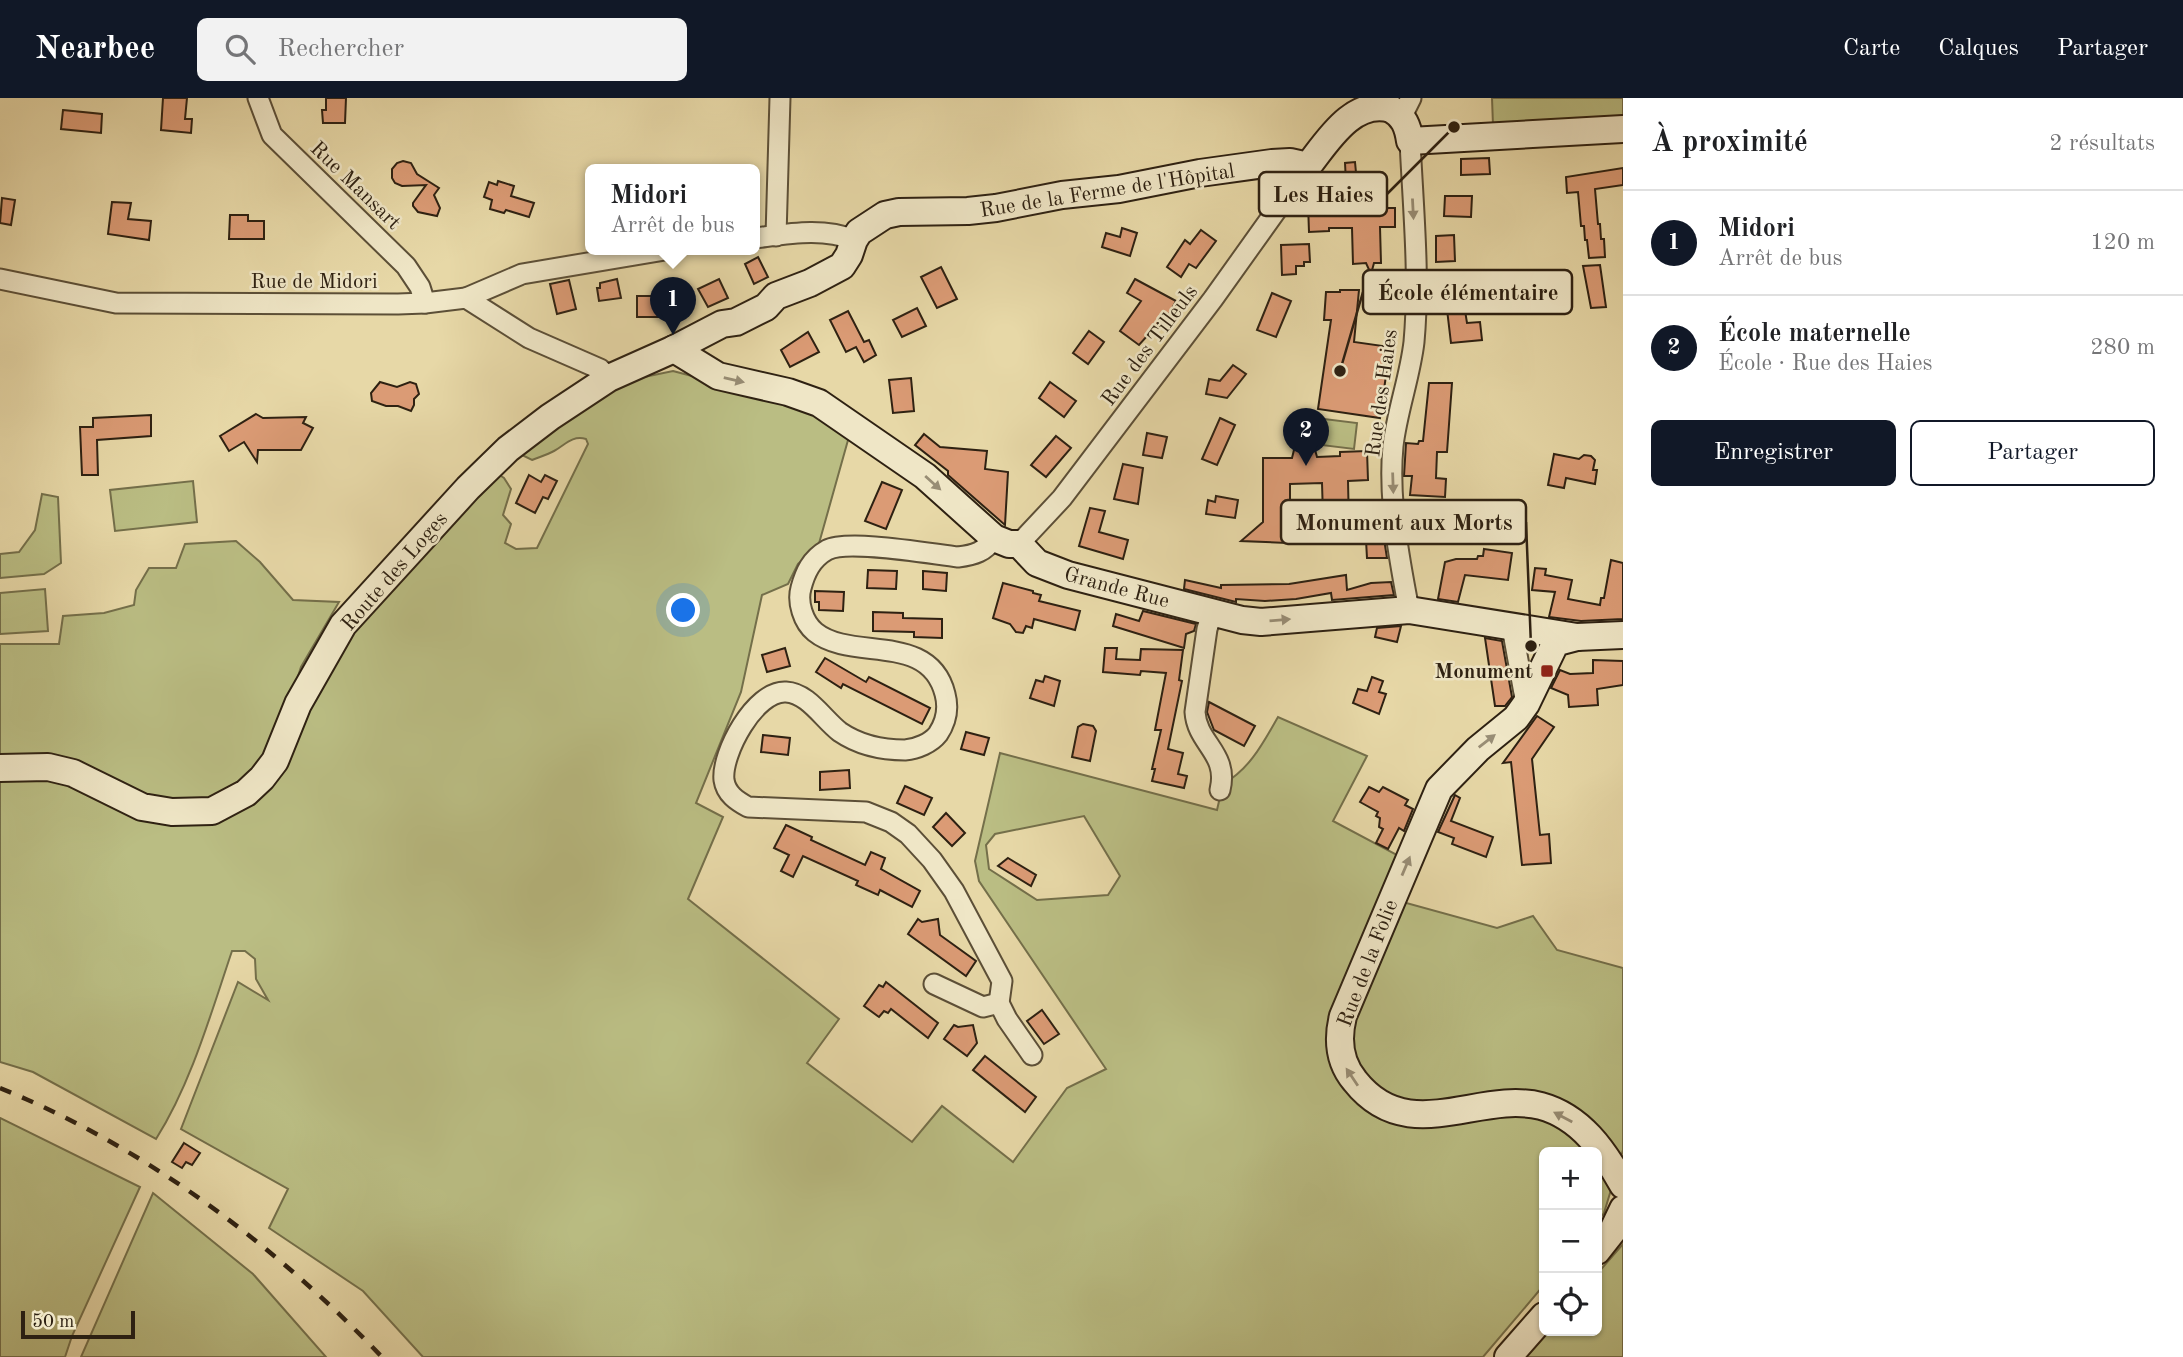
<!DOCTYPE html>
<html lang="fr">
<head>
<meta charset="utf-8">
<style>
  :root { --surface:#fff; --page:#f2f2f2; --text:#202124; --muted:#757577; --line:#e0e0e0; --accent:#111827 }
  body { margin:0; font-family:"Old Standard TT",serif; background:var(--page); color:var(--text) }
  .controls { position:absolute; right:21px; bottom:21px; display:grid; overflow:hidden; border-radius:10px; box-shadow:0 2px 5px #0004 }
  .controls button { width:63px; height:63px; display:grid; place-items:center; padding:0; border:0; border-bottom:2px solid var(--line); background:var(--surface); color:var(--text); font:35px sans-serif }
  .scale { position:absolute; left:21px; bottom:18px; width:114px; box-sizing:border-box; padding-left:7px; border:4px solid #2e2112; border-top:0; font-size:19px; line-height:24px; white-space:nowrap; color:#2e2112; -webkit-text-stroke:5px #efe6c6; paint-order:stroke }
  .you { position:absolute; left:684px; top:513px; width:24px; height:24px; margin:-18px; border:5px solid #fff; border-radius:50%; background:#1a73e8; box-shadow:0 0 0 10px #1a73e833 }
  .badge { display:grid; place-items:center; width:46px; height:46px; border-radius:50%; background:var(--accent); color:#fff; font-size:23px; font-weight:700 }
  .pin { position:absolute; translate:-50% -58px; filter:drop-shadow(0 2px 4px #0008) }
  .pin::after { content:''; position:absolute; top:37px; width:24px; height:21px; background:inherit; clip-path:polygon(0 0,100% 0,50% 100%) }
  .popup { position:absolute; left:585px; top:66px; width:175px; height:91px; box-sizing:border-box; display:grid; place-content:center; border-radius:10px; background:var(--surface); filter:drop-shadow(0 2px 5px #0005); font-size:23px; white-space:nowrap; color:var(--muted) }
  .popup b { font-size:26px; color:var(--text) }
  .popup::after { content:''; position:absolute; left:50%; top:100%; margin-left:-14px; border:14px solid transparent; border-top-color:var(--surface) }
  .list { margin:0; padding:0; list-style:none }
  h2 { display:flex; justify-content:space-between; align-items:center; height:91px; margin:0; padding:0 28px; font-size:30px }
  h2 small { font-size:23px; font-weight:400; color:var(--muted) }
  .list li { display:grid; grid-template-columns:46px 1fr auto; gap:21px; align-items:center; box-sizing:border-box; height:105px; padding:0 28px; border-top:2px solid var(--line) }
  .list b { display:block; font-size:26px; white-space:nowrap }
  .list p { margin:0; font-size:23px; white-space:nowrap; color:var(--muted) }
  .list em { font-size:23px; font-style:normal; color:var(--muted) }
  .actions { display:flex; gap:14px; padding:21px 28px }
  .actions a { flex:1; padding:16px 0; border:2px solid var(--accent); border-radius:10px; text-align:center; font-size:24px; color:var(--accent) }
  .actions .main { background:var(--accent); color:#fff }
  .icon { flex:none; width:38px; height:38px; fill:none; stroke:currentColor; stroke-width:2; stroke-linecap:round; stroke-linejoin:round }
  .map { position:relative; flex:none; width:1623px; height:1259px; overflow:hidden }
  header { display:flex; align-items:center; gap:42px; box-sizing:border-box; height:98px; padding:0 35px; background:var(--accent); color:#fff }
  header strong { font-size:33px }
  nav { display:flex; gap:38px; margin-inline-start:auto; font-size:24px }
  .search { width:490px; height:63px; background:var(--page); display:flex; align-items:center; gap:18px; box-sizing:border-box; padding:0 24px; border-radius:10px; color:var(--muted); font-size:26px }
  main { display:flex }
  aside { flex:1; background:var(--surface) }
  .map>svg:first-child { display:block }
  .green { fill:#babd83; stroke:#746f4a; stroke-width:2; fill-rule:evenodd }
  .building { fill:#db9b75; stroke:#2e2112; stroke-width:2; fill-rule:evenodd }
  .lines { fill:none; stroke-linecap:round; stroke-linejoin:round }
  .street-casing { stroke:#5c4f37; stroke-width:23 }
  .secondary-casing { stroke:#2e2112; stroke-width:30 }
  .street { stroke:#efe6c6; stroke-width:19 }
  .secondary { stroke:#efe6c6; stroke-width:26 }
  .rail { stroke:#2e2112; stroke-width:4.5; stroke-dasharray:12 12; stroke-linecap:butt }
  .oneway { fill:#988d75 }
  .poi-dot { fill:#8f2418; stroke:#efe6c6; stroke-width:2.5 }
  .labels { text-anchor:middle; stroke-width:5; stroke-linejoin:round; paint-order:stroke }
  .street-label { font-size:21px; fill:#2e2112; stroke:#efe6c6 }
  .poi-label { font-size:21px; font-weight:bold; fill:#2e2112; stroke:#efe6c6; text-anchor:end }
  .leader { fill:none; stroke:#2e2112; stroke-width:2.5 }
  .callout-dot { fill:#2e2112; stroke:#efe6c6; stroke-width:2.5 }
  .callout { fill:#efe6c6; stroke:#2e2112; stroke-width:2.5 }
  .callout-label { font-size:23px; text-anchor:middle; font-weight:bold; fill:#2e2112 }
</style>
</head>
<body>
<header>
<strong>Nearbee</strong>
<div class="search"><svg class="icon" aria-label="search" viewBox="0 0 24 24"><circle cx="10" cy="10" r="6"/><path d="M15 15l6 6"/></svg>Rechercher</div>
<nav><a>Carte</a><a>Calques</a><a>Partager</a></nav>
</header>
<main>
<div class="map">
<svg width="1623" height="1259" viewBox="0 0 1623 1259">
  <rect width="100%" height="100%" fill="#e7d8a7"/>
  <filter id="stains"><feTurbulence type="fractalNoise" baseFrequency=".00286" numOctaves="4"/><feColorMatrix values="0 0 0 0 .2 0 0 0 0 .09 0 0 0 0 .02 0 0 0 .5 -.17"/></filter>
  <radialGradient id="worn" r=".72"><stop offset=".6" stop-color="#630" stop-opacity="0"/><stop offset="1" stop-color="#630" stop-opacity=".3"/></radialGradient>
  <g class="green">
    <polygon points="1492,0 1623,0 1623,22 1493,27"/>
    <path d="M673,273L805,308L850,335L818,449L798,466L788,486L762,497L741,594L696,705L723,719L688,801L839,921L807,965L912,1044L942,1008L1013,1064L1067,990L1106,971L979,783L975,763L1000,655L1217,712L1223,686C1250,671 1263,645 1278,619L1367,658L1333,723L1399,758V803L1497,830L1533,818L1557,852L1623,870V1052L1604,1115L1597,1124V1054H1544V1187L1483,1259H423L363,1193L269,1130L288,1091L181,1031L238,884L268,902L256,881L255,861L245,853H232C211,915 191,986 156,1041L33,974L0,964V677L55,681L136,713L246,707L337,551L495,374L504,380L511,391L503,417L511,426L505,445L516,451L537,450L588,346L586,341C572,337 565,347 554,353C547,357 539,359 532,362L518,355L625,283ZM1084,718L1120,778L1108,797L1037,802L989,771L986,747L995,736Z"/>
    <polygon points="1316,320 1357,325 1354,351 1313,346"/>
    <polygon points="193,383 197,424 115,433 110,392"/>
    <polygon points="42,396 58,399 61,465 44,476 0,480 0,456 19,454 35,432"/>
    <polygon points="236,443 260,464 293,502 339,504 301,569 273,656 240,690 180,711 0,663 0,546 59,546 63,518 104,515 134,507 136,492 149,470 176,470 185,446"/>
    <polygon points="45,491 48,533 0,536 0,495"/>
    <polygon points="0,1020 140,1089 72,1238 65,1259 0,1259"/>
    <polygon points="153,1095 253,1176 326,1259 81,1259"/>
    <polygon points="1623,1146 1623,1259 1524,1259 1547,1233 1597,1233 1597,1176"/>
  </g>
  <g class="building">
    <polygon points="163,0 187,0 185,21 192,21 191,35 161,32"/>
    <polygon points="326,0 346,0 345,25 323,25 322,12 326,12"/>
    <polygon points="63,12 102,16 101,35 61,31"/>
    <polygon points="1489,60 1490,76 1461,77 1461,61"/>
    <polygon points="403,63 411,65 417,76 439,90 434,97 440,110 437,118 418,114 413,108 413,105 426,87 402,88 395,85 392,80 392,71 397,65"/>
    <polygon points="1355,64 1358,96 1371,95 1372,110 1395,110 1395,129 1380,129 1381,165 1374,165 1371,176 1366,165 1353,166 1352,130 1329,130 1329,133 1309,134 1308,106 1347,104 1345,65"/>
    <polygon points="1623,70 1623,87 1595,91 1598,126 1600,126 1601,141 1604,141 1605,159 1589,160 1587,142 1585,142 1584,128 1581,128 1578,94 1567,95 1566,79"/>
    <polygon points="498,83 514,88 511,98 534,105 529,119 506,112 504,115 490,111 492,102 484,99 489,84 497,87"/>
    <polygon points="1445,98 1472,98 1471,119 1444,118"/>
    <polygon points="2,100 15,102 11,127 0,125"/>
    <polygon points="112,104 131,105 128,121 151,123 149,142 108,136"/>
    <polygon points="230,117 248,117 248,123 264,123 264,141 229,141"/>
    <polygon points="1122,130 1137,135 1130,158 1102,149 1106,135 1120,139"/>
    <polygon points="1201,132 1216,143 1196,170 1189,166 1181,179 1167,169 1185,142 1190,146"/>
    <polygon points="1454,137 1455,163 1436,164 1436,138"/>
    <polygon points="1309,146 1310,164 1304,164 1304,168 1296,168 1296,176 1282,177 1281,147"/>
    <polygon points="758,159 768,179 754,186 745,166"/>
    <polygon points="1600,167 1606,209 1591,210 1583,168"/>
    <polygon points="941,169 957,201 937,210 921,179"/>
    <polygon points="617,181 621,200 599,203 597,190 600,190 600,185"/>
    <polygon points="719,181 728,200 708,209 698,191"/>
    <polygon points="1135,181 1176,203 1168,218 1166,217 1139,247 1120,233 1141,203 1127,195"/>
    <polygon points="569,182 576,211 557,216 550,186"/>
    <polygon points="1340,192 1359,192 1354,244 1390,249 1380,320 1318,311 1331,222 1324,222 1326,194 1340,194"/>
    <polygon points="1272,195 1291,203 1276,239 1257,232"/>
    <polygon points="637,198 668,198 667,219 637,219"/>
    <polygon points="1463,200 1467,225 1480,224 1482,242 1451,245 1446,203"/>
    <polygon points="917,210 926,228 902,239 893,222"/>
    <polygon points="848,213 864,244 869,242 876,257 864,264 856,249 846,254 830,222"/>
    <polygon points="1089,233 1104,244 1088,266 1073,255"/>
    <polygon points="808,234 819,254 790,269 781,252"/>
    <polygon points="1233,267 1246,276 1227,300 1206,296 1209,281 1220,283"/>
    <polygon points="911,280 914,313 893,315 889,282"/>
    <polygon points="380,284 397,289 410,284 416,286 419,296 414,301 414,307 411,313 398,308 386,308 372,303 371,295"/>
    <polygon points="1050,284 1076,303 1064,319 1039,300"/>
    <polygon points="1429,285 1452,285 1447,354 1437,354 1436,380 1446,381 1445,399 1410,397 1412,378 1404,378 1406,345 1418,346 1419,343 1423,343"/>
    <polygon points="256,316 263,320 306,319 303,325 313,330 301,352 258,352 257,364 244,344 229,353 220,338"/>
    <polygon points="151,317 151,338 97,342 98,377 82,377 80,329 93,329 93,320"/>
    <polygon points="1220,320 1235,327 1217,367 1202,361"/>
    <polygon points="1147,335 1167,339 1162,360 1143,357"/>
    <polygon points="924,336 940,349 987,353 985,371 1008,374 1005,427 948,377 948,373 915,347"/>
    <polygon points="1056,338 1071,350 1046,379 1031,367"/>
    <path d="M1304,343L1314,348L1317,359L1340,358V354L1367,353L1368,382L1348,383L1349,428L1353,433V442L1310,443V446L1241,443L1263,424V360H1292L1295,348ZM1322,385L1323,418H1290V386Z"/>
    <polygon points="1554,356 1579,361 1584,357 1591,358 1595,362 1593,372 1597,372 1595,386 1566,380 1564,390 1548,387"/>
    <polygon points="1123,366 1143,370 1138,406 1114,401"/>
    <polygon points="529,377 541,384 545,377 557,383 548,401 543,399 535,415 516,405"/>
    <polygon points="882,384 902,392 886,431 865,423"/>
    <polygon points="1216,398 1238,402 1235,420 1206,416 1208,402 1215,404"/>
    <polygon points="1090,410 1105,413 1099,434 1128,442 1123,461 1079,448"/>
    <polygon points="1384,441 1387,460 1367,460 1366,442"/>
    <polygon points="1484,451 1512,455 1508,482 1465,477 1458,504 1438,501 1445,464 1456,461 1477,461 1478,458 1483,458"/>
    <polygon points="1611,462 1623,465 1623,521 1581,523 1549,519 1555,494 1532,492 1535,470 1546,471 1545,477 1572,482 1568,501 1600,507 1601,500 1604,500"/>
    <polygon points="868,472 897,473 896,491 867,490"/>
    <polygon points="923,473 947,475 946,493 923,491"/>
    <polygon points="1346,477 1347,492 1371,485 1391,484 1394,497 1332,502 1331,495 1296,501 1265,503 1236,501 1236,504 1184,491 1185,482 1221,490 1221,487 1289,486"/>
    <polygon points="1003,485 1033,493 1033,495 1041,497 1039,503 1080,513 1075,532 1034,521 1032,530 1026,528 1023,535 1016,534 1010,526 993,520"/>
    <polygon points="815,493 844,494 843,513 819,512 819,504 815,504"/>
    <polygon points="1143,513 1196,526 1194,533 1186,536 1184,550 1113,528 1116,516 1139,523"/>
    <polygon points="873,514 903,515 903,520 942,521 942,540 914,539 914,534 873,533"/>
    <polygon points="1401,528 1397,544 1375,539 1377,530"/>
    <polygon points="1485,540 1502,543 1512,599 1505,608 1495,608"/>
    <polygon points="785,550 790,568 767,574 762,557"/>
    <polygon points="1105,550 1117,550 1116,561 1140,562 1141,551 1183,552 1179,582 1182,583 1168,651 1183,655 1178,676 1187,678 1184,690 1152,683 1155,671 1152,671 1161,632 1155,632 1166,575 1141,573 1140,577 1103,574"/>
    <polygon points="825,560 866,584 869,579 930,610 922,626 843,586 841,590 816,574"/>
    <polygon points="1593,562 1623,563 1623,587 1597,591 1598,607 1569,609 1568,597 1551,590 1560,572 1570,576 1593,575"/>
    <polygon points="1045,578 1060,583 1054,608 1030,600 1036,582 1043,584"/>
    <polygon points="1372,579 1383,583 1379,594 1386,596 1379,616 1353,605 1358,591 1367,593"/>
    <polygon points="1209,604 1255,628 1244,648 1214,632 1207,614"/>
    <polygon points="1537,618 1554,629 1532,661 1540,737 1549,736 1551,765 1522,767 1511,664 1503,665"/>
    <polygon points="1083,626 1093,628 1096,633 1090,663 1072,659 1078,629"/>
    <polygon points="966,634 989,640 984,657 961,651"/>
    <polygon points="763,637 790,640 788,657 761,654"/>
    <polygon points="849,672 850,690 820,692 820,674"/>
    <polygon points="905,688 932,700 924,717 897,705"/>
    <polygon points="1369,689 1379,694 1383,689 1408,702 1405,707 1413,711 1404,733 1399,730 1388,751 1376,745 1383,731 1379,729 1380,720 1376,718 1378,714 1360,704"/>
    <polygon points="1455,697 1460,700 1451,723 1493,739 1486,759 1452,746 1454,740 1438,734"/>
    <polygon points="946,715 965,735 952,748 933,729"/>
    <polygon points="786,727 812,739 811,742 865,767 871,754 885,760 881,771 920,793 912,809 880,792 878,797 856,787 858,783 803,758 793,779 781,773 789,757 774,750"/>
    <polygon points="1008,760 1036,777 1031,788 998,768"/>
    <polygon points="918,821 922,824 938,821 940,837 976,863 966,878 908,836"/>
    <polygon points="886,884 938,925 928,940 891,911 888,915 884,913 879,919 864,908 879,887 883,889"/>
    <polygon points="1042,912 1059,936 1044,946 1027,923"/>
    <polygon points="954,927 958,929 973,927 977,945 967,958 944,941"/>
    <polygon points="985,958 1036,999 1025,1014 973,972"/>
    <polygon points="184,1045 200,1055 192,1067 186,1064 182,1070 172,1064"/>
  </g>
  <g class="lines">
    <g class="street-casing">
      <g id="street">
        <polyline points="258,0 272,37 406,168 420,189 425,205"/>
        <polyline points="1401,20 1411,0"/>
        <polyline points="776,138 780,0"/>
        <path d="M755,140C787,136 823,129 854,142"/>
        <polyline points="0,181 116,205 398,206 425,205 466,200 529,240 600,271 609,280"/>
        <polyline points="466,200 522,176 671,151"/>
        <path d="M994,440C985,454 974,457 958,459C931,456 848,441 827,452C811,461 805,475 801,490C797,504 803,524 815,534C852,564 929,533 945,596C949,611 946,624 938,636C931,645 917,651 905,652C883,652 859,647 840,634C823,621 808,595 786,594C755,592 721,656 724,682C726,696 737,703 748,709L866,714L891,724L908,736L932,762L954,793L1002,883L999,905"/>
        <polyline points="1019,446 1062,400 1213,201 1308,68"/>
        <path d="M1409,512C1399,460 1388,401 1393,348C1397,313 1410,279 1414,244C1420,177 1413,109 1410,43"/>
        <path d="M1212,515L1207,531L1195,614C1197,646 1229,655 1220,692"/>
        <polyline points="1512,529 1526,606"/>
        <polyline points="934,886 983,909 999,905 1007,921 1032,957"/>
      </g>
    </g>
    <g class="secondary-casing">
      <g id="secondary">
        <polyline points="674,251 718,278 788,294 819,305 925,378 994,440 1009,446 1019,446 1037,465 1068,477 1242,522 1261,524 1409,512 1577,539 1623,537"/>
        <path d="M1577,539L1558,544L1554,548L1526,606L1516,620L1478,651L1439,691L1343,918C1337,942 1339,964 1355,983C1408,1050 1478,992 1541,1008C1581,1019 1604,1053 1623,1087"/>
        <path d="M0,670L48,669L73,675L142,709L172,714L212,713L246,695L262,680L275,663L298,606L343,527L468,390L508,351L550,319L609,280L674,251L722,226L736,224L766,209L776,198L810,185L842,168L849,157L854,142L859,134L885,117L899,114L968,113L996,110L1062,97L1119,91L1200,75L1272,65L1290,64L1308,68C1327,44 1353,0 1391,11C1404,18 1408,29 1410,43L1623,31"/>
        <polyline points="1597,1153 1612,1134 1623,1111"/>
        <polyline points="1508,1259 1544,1218"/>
      </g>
    </g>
    <use href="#street" class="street"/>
    <use href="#secondary" class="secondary"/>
    <path class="rail" d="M0,990C145,1049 274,1146 382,1259"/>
  </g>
  <defs><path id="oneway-solid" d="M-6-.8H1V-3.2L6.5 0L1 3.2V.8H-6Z" transform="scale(1.75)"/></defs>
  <g class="oneway">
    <use href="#oneway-solid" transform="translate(1413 111) rotate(87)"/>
    <use href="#oneway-solid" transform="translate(734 282) rotate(13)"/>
    <use href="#oneway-solid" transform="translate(933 385) rotate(42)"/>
    <use href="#oneway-solid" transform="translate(1393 385) rotate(88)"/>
    <use href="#oneway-solid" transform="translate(1280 522) rotate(-5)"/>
    <use href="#oneway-solid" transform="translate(1487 643) rotate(-38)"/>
    <use href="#oneway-solid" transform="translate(1406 768) rotate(-67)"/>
    <use href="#oneway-solid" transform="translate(1352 979) rotate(-124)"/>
    <use href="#oneway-solid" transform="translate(1563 1019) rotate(-152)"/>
  </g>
  <rect class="poi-dot" x="1540" y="566" width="14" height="14" rx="3.5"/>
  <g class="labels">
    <g class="street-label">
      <text transform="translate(356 87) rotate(44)" y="7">Rue Mansart</text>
      <text transform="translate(1107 92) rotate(-9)" y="7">Rue de la Ferme de l'Hôpital</text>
      <text x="314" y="190">Rue de Midori</text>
      <text transform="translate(1149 247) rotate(-53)" y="7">Rue des Tilleuls</text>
      <text transform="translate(1381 295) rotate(-82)" y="7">Rue des Haies</text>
      <text transform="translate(394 473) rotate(-49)" y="7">Route des Loges</text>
      <text transform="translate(1117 489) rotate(15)" y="7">Grande Rue</text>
      <text transform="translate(1367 865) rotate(-69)" y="7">Rue de la Folie</text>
    </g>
    <g class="poi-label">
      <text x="1533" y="580">Monument</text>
    </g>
  </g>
  <path class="leader" d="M1454 29L1387 96M1340 273L1363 194M1531 548L1526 424"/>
  <g class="callout-dot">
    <circle cx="1454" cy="29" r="7"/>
    <circle cx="1340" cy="273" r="7"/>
    <circle cx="1531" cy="548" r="7"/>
  </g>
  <g class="callout">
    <rect x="1259" y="74" width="128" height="44" rx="7"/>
    <rect x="1363" y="172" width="209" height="44" rx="7"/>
    <rect x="1281" y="402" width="245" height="44" rx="7"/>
  </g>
  <g class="callout-label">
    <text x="1323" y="104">Les Haies</text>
    <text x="1468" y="202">École élémentaire</text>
    <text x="1404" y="432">Monument aux Morts</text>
  </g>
  <rect width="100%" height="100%" filter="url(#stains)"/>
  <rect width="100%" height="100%" fill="url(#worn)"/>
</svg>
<div class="controls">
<button>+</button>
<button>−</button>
<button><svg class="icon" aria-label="locate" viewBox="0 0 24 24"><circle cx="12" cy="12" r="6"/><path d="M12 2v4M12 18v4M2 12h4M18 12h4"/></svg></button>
</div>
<div class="scale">50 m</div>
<div class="you"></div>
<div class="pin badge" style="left:673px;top:237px">1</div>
<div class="popup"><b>Midori</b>Arrêt de bus</div>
<div class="pin badge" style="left:1306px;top:368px">2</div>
</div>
<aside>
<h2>À proximité<small>2 résultats</small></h2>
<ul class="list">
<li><span class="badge">1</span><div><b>Midori</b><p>Arrêt de bus</p></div><em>120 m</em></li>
<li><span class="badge">2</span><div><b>École maternelle</b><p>École · Rue des Haies</p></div><em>280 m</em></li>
</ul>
<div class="actions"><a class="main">Enregistrer</a><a>Partager</a></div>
</aside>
</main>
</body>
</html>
